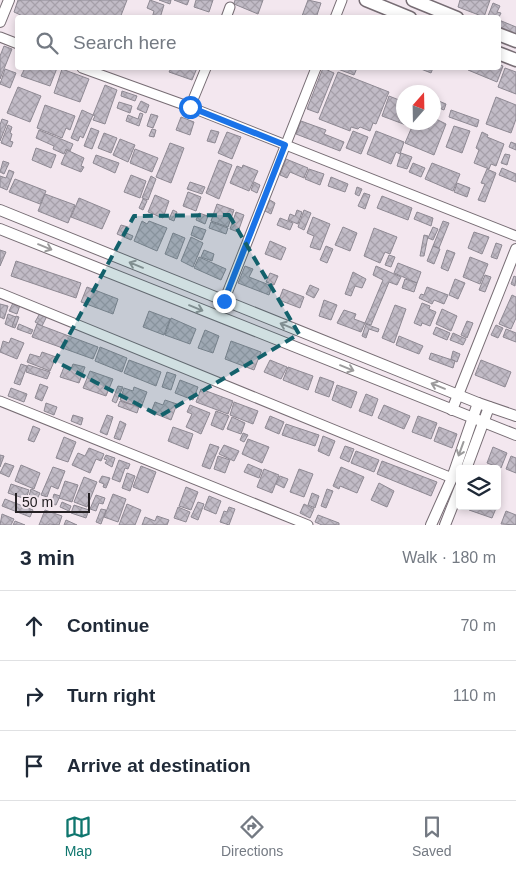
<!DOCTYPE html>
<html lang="en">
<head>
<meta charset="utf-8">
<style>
  :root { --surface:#fff; --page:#f2f2f3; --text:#1f2937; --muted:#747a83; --line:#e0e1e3; --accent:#0f766e }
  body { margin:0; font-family:Arial,sans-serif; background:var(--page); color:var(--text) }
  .controls { position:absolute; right:15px; bottom:15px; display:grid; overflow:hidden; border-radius:5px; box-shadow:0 2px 8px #0003 }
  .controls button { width:45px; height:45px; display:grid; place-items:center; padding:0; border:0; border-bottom:1px solid var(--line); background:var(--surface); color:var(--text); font:25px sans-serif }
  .compass { position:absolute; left:396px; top:85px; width:45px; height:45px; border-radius:50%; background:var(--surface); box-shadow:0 2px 8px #0003; rotate:20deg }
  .scale { position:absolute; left:15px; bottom:12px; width:75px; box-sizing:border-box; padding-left:5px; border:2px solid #242023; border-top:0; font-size:14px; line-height:18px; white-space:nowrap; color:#242023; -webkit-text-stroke:4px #f3e7ef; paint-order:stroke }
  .stop { position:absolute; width:15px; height:15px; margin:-11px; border:4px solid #1a73e8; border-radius:50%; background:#fff }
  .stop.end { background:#1a73e8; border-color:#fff; box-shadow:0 1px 5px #0008 }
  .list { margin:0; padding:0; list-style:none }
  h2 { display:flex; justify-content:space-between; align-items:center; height:65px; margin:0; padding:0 20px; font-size:21px }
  h2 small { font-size:16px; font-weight:400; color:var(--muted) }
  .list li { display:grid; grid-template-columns:32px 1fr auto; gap:15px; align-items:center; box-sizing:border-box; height:70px; padding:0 20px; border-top:1px solid var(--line) }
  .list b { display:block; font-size:19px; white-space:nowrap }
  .list em { font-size:16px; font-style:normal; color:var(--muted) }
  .icon { flex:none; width:28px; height:28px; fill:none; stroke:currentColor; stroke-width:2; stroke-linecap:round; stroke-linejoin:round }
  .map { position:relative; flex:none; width:516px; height:525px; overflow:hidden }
  .search { position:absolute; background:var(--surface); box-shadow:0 2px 8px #0003; left:15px; right:15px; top:15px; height:55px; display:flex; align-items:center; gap:12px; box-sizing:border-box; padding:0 18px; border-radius:5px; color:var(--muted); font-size:19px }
  .sheet { height:275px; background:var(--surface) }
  nav { display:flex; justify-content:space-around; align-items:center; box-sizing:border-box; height:70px; border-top:1px solid var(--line); background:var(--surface); font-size:14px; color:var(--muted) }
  nav a { display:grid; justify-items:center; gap:2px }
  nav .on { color:var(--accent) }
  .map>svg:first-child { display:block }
  .building { fill:url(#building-cross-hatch); stroke:#8e8993 }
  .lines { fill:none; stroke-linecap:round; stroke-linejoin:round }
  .minor-casing { stroke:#776d74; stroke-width:11 }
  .tertiary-casing { stroke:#776d74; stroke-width:12 }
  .secondary-casing { stroke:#776d74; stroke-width:15 }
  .minor { stroke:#fff; stroke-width:9 }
  .tertiary { stroke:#fff; stroke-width:10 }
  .secondary { stroke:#fff; stroke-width:12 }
  .oneway { stroke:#9c9b9c }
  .route { stroke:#1a73e8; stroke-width:6 }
  .marked { fill:#13616b; fill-opacity:0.2; stroke:#13616b; stroke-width:4; stroke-dasharray:10 6; stroke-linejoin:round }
</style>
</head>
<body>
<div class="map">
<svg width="516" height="525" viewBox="0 0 516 525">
  <defs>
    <pattern id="building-cross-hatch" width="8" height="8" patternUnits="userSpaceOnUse" patternTransform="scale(1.25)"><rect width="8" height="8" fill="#c1bbc6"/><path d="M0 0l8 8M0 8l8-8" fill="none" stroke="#a6a0aa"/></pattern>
  </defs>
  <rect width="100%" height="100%" fill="#f3e7ef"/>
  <g class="building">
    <polygon points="18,0 127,0 120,18 27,18 14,12"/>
    <polygon points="150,0 164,5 160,18 152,18 154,11 147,8"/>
    <polygon points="159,0 171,0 170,4"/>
    <polygon points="174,0 189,0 187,5"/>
    <polygon points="196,0 213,0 209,12 194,7"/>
    <polygon points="235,0 263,0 258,14 234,4"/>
    <polygon points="308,0 321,3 316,18 302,16"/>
    <polygon points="460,0 490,0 484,17 458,7"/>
    <polygon points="493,3 500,6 497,12 501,13 498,19 498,18 488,16"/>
    <polygon points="499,20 516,27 516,35 498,28"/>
    <polygon points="4,46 12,49 0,79 0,56"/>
    <polygon points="498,64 503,66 497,82 468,70 469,68 498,68"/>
    <polygon points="25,68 57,68 50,86 21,76"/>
    <polygon points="171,68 197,68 192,80 169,72"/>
    <polygon points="323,68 334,73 318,113 307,109"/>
    <polygon points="335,68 357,68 354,75"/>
    <polygon points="422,68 433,68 431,73 421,69"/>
    <polygon points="505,68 516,72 516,94 498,87"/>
    <polygon points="5,69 16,73 10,88 0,84"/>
    <polygon points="62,69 89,79 80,102 54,93"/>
    <polygon points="338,72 389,92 376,124 373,123 370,131 360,127 358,129 351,127 350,131 319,119"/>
    <polygon points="105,85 117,90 105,124 93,120 95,116 93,115"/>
    <polygon points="18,87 41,96 30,122 7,113"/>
    <polygon points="122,91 137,96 135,101 121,96"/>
    <polygon points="389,96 404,102 404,122 407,122 406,125 382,116"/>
    <polygon points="496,97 516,105 516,119 511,133 486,124"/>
    <polygon points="434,99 446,104 444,110 434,106"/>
    <polygon points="141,101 149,105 146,113 137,109"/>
    <polygon points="119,102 132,106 130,113 117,108"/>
    <polygon points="45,105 75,116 70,130 66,128 62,138 37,128"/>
    <polygon points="82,110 93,115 83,138 80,136 78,141 71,138"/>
    <polygon points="451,110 479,120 477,127 449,117"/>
    <polygon points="140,113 143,114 139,126 126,121 128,115 138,119"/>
    <polygon points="151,114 158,116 153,128 147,126"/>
    <polygon points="181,117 194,122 190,135 176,130"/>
    <polygon points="434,118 446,124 434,155 405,143 414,122 434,122"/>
    <polygon points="2,119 8,121 0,141 0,125"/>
    <polygon points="301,121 326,130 324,134 344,142 340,151 296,134"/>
    <polygon points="8,125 12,127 10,133 12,134 10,141 13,142 11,147 1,143"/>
    <polygon points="454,126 470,131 462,153 446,147"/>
    <polygon points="91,128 99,131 92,149 84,146"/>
    <polygon points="152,129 156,130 154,137 149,136"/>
    <polygon points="39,130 73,144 70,151 66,149 64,154 53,149 54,146 36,138"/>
    <polygon points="211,130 219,132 215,143 207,141"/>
    <polygon points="353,131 368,137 361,154 346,148"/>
    <polygon points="376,131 404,142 400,154 396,152 391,164 367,154"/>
    <polygon points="227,132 241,137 232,159 218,153"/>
    <polygon points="482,132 488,135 487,137 504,144 496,166 491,164 489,169 474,163 479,150 476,148"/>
    <polygon points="104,133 117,138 111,153 98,148"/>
    <polygon points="120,139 135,145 128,162 113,155"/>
    <polygon points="511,142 516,144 516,150 509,147"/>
    <polygon points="170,143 184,148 171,183 156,177"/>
    <polygon points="36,148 56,155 51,168 32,160"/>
    <polygon points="135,149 158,158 152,172 130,163"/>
    <polygon points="67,150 84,158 81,166 84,167 81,172 61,164"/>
    <polygon points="401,153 412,157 407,169 397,166"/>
    <polygon points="505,154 510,155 507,165 501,163"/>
    <polygon points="96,155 119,163 115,173 93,163"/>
    <polygon points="286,159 308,168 304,178 290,172 287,178 280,175"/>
    <polygon points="219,160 232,165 219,199 206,193"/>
    <polygon points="3,161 9,163 4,174 0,172"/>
    <polygon points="413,163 425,168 421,177 409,172"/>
    <polygon points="432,163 460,174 453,191 425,179"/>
    <polygon points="243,165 258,171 249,191 230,183 237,166 242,168"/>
    <polygon points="502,168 516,174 516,182 499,175"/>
    <polygon points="309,169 324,174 320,185 305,179"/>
    <polygon points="487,169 496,173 485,202 478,200 485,184 481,183"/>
    <polygon points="9,170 14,172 7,190 0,187 0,176 6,178"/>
    <polygon points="131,175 146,181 140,198 124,192"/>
    <polygon points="151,176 156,179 148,200 142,198"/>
    <polygon points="331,177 348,184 345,192 328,186"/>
    <polygon points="15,179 46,191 40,204 9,192"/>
    <polygon points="190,182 205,187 202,194 187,189"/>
    <polygon points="254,182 260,185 257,193 251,190"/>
    <polygon points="457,183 470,188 467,197 454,192"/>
    <polygon points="357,187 362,189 359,196 355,194"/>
    <polygon points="188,192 201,197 196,211 183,206"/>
    <polygon points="364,193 370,195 365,209 358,206"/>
    <polygon points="45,194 75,205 68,223 38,211"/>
    <polygon points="155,195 169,201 163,218 148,212"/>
    <polygon points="382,196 412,208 408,220 377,208"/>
    <polygon points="79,198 110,211 102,229 71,217"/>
    <polygon points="143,199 147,201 143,210 139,208"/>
    <polygon points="270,200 275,203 271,214 265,211"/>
    <polygon points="217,204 234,210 228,227 211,221"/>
    <polygon points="173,210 177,212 174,221 169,219"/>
    <polygon points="297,210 302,212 298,224 288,220 290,214 295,216"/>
    <polygon points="304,210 311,213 304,230 298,227"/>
    <polygon points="236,212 244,215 238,232 230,229"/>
    <polygon points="417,212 433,218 431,226 414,219"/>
    <polygon points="199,213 208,216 205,224 196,220"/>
    <polygon points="313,217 330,224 320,250 310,247 314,236 307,233"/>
    <polygon points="280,218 293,223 290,230 277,225"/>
    <polygon points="142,221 147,224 149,221 167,228 157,251 134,241"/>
    <polygon points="443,221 449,223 439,248 433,246"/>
    <polygon points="211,222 228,228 226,234 209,228"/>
    <polygon points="121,225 128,227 126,233 133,236 131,240 117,234"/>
    <polygon points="194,226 206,230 202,240 191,235"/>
    <polygon points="343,227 357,233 350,251 335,245"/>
    <polygon points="433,227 438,229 433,240 428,238"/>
    <polygon points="374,228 397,237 390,254 385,252 380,263 364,256"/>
    <polygon points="474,232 489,237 482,254 468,248"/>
    <polygon points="173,233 185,238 177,259 165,254"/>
    <polygon points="424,235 428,236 424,256 420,256"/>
    <polygon points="191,237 203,243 193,267 181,261"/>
    <polygon points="270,241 286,248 281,260 265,254"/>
    <polygon points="496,243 502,245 497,259 491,257"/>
    <polygon points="326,246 333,249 327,263 320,260"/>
    <polygon points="433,246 440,249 434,264 427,261"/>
    <polygon points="0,250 6,252 0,266"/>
    <polygon points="204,250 214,254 212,261 201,257"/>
    <polygon points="447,250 455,253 448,271 441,268"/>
    <polygon points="389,255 395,257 391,267 385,265"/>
    <polygon points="199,257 226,269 221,280 194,268"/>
    <polygon points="470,257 488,264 480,284 463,277"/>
    <polygon points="16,261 81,283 76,298 11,276"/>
    <polygon points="398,263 421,272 417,283 394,273"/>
    <polygon points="245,266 253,269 249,277 272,286 269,295 238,283"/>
    <polygon points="376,266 401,277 397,285 389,282 371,325 365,323 383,280 373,275"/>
    <polygon points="353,272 366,279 362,288 355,286 351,296 345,294"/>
    <polygon points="270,273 278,276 274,285 266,282"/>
    <polygon points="485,275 491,277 485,292 479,290"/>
    <polygon points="514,276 516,277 515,286 511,284"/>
    <polygon points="405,279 417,283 414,292 402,288"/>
    <polygon points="455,279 465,283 458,299 449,295"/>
    <polygon points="310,285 319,289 314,298 306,294"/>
    <polygon points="87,287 118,299 113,314 81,302"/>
    <polygon points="427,287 448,295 444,304 434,300 432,304 419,298 421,294 424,295"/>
    <polygon points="283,289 304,297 300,308 279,300"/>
    <polygon points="512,295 516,297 516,318 511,329 499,324"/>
    <polygon points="324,300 337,305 331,320 319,316"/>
    <polygon points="13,303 20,305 17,314 9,311"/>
    <polygon points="422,303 430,306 429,309 436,312 430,326 422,323 421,326 414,323"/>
    <polygon points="0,304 8,306 4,319 0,317"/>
    <polygon points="395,305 406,309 394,343 382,338"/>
    <polygon points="442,309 457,316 451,331 436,324"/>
    <polygon points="344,310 356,314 354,319 365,323 361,332 337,323"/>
    <polygon points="149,311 170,319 164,335 143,327"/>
    <polygon points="40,313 47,316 42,326 35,322"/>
    <polygon points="8,314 16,317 12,327 5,324"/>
    <polygon points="16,316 19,317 15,328 12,327"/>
    <polygon points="171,318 196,329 190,344 165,335"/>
    <polygon points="467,321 473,323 467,338 461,335"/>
    <polygon points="19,324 33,330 31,334 17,329"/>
    <polygon points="37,324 98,347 93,359 32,337"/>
    <polygon points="366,324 379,329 378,332 369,329 366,338 362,336"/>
    <polygon points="496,325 503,328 498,338 491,335"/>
    <polygon points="436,327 450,333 447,340 433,334"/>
    <polygon points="506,329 516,333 516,342 503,337"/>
    <polygon points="205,330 219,336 213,353 198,348"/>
    <polygon points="453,333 466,339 463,345 450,340"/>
    <polygon points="399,336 423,346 419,354 396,345"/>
    <polygon points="11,338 24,343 17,359 0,352 3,341 9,343"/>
    <polygon points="231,341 261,352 254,370 225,359"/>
    <polygon points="100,347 127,358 122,372 95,361"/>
    <polygon points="453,351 460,354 457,362 451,359"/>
    <polygon points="42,352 56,357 50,371 27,362 30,354 40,357"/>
    <polygon points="431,353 455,361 453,368 429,359"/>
    <polygon points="129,360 161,372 156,386 124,373"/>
    <polygon points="270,360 287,367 281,379 264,372"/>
    <polygon points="481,360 511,372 505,387 475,375"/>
    <polygon points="21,364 27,366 20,385 14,383"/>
    <polygon points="73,364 85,367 79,383 60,377 64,367 71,369"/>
    <polygon points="28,365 50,372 47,379 26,372"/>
    <polygon points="288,367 313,376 308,390 283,380"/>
    <polygon points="90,371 113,379 106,396 83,388"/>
    <polygon points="167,372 176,375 171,390 162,387"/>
    <polygon points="320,377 334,382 329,397 315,392"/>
    <polygon points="180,380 198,387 193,400 175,393"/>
    <polygon points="40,384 48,387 42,401 35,398"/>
    <polygon points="337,385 357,392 351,408 332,400"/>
    <polygon points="118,386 123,387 116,403 112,401"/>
    <polygon points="134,387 147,392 141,408 120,400 124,388 133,391"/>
    <polygon points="11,388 27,394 24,402 8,396"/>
    <polygon points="201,389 233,401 228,414 196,402"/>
    <polygon points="366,394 378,399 372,416 359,411"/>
    <polygon points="165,400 177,404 171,420 151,412 155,402 163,405"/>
    <polygon points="120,401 139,407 137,413 118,406"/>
    <polygon points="234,402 258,411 253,424 230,415"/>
    <polygon points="46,403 57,407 54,415 44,411"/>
    <polygon points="190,405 210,413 201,434 186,427 192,414 187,412"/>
    <polygon points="384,405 410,416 404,429 378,418"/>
    <polygon points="216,411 229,416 223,430 211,425"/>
    <polygon points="73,415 83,418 81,425 71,421"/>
    <polygon points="107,415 113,417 107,435 100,432"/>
    <polygon points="270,416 284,422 279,434 265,428"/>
    <polygon points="418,416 437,423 431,439 412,432"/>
    <polygon points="232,417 245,423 241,434 227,429"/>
    <polygon points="120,421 126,424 120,440 114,438"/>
    <polygon points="286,424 319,435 315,446 282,435"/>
    <polygon points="33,426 40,429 34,442 28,440"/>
    <polygon points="173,427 193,434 188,449 168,441"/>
    <polygon points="439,427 457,434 452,448 434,441"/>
    <polygon points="243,433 248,435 244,442 240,440"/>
    <polygon points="323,436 335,441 329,456 318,451"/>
    <polygon points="64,437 76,442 68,462 56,458"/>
    <polygon points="248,439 269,447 262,463 242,454"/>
    <polygon points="210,444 219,447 210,469 202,466"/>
    <polygon points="224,445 239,451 234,461 219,454"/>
    <polygon points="345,446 354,449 349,462 340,458"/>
    <polygon points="493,447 507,453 501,468 487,463"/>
    <polygon points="89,448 104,454 101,461 96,459 90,473 72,465 78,453 85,456"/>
    <polygon points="356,451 379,460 374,472 351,463"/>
    <polygon points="0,455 4,456 0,467"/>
    <polygon points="106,455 115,458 112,467 105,463 107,460 104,459"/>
    <polygon points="218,456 230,460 225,473 214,469"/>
    <polygon points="511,456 516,458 516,473 506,469"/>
    <polygon points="119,460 130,464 128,469 125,468 120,482 112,479"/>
    <polygon points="382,461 437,482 431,496 377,474"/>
    <polygon points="5,463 14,466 9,477 0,473"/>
    <polygon points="248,464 262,470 259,478 244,472"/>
    <polygon points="21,465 40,473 34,489 15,481"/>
    <polygon points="141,466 156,472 148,493 133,487"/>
    <polygon points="53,467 65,471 58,489 51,486 47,497 41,495"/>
    <polygon points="341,467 364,477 357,493 340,486 339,489 333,486"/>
    <polygon points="264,469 279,475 272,493 257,487"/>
    <polygon points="299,469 313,474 304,497 290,492"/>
    <polygon points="127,473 135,476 130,491 122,488"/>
    <polygon points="102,476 110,478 106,488 103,487 104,484 99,482"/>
    <polygon points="280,476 288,479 284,488 276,484"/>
    <polygon points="84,477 97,482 87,507 74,502"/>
    <polygon points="65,481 78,485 72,502 59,498"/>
    <polygon points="379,483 394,491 387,507 371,500"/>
    <polygon points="11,484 29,490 26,499 8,493"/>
    <polygon points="186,487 198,492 191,510 179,506"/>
    <polygon points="31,489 40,493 37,499 29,496"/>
    <polygon points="327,489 333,491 326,508 321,506"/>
    <polygon points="312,493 319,496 315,508 308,505"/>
    <polygon points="54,494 60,496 56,505 51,504"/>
    <polygon points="113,494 126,499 118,522 104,517"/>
    <polygon points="96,495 105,498 103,504 99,503 96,511 90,509"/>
    <polygon points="209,496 221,501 216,514 204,509"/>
    <polygon points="5,499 33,510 30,517 2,506"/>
    <polygon points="62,502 71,506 69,511 60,507"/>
    <polygon points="198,502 204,504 198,520 191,517"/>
    <polygon points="127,504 141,510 135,525 119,525"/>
    <polygon points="304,504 314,509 310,518 300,513"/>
    <polygon points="74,505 89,510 86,518 71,513"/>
    <polygon points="471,506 497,506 492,518 469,510"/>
    <polygon points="178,507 190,512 186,522 174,518"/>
    <polygon points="229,507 235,509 229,525 220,522 224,511 227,512"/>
    <polygon points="101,509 106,510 101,524 96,522"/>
    <polygon points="45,510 62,516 59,525 49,524 49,525 39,525"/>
    <polygon points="506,511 516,515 516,525 501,524"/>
    <polygon points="2,514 14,519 11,525 0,525"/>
    <polygon points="318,515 339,523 339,525 322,525 315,522"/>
    <polygon points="157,516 169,520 167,525 142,525 145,517 155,521"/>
    <polygon points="66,520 77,525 64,525"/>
    <polygon points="15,521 25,525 13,525"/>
  </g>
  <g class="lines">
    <g class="minor-casing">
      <g id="minor">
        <polyline points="226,18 230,7"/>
        <polyline points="335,18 342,0"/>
        <polyline points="0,37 18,44"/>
        <polyline points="82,68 190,107 516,236"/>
        <polyline points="190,107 206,68"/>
        <polyline points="0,293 452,478"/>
        <polyline points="224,301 316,68"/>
        <polyline points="0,401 308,525"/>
      </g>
    </g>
    <g class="tertiary-casing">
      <g id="tertiary">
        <polyline points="0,22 9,0"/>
        <polyline points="0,210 478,403 516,416"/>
        <polyline points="0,229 516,435"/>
        <polyline points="452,410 516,249"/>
        <polyline points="466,469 489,407"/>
        <polyline points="431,525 452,478 478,403"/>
        <polyline points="445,525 460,487"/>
      </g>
    </g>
    <g class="secondary-casing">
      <g id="secondary">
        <polyline points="366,0 410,18"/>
        <polyline points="413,0 457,18"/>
        <polyline points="498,34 516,41"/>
        <polyline points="498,53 516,60"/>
      </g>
    </g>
    <use href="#minor" class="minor"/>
    <use href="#tertiary" class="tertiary"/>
    <use href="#secondary" class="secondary"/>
  </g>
  <defs><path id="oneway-shaft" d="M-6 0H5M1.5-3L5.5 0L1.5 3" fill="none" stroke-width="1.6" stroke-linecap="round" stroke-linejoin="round" transform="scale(1.25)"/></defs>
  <g class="oneway">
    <use href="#oneway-shaft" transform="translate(45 247) rotate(22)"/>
    <use href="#oneway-shaft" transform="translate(136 265) rotate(-158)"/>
    <use href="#oneway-shaft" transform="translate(196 308) rotate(22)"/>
    <use href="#oneway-shaft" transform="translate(287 326) rotate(-158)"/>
    <use href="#oneway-shaft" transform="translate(347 368) rotate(22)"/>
    <use href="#oneway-shaft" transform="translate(438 386) rotate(-158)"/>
    <use href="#oneway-shaft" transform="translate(461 449) rotate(110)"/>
  </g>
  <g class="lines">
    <polyline class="route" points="190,107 285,145 224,301"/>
  </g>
  <path class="marked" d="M229,215L299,334L160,416L55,361L134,216Z"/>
</svg>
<div class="controls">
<button><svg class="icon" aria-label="layers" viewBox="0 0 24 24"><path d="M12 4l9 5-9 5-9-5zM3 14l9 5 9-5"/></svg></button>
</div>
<svg class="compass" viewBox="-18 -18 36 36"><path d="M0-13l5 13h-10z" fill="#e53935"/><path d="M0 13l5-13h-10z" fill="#747a83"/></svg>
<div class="scale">50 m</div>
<div class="stop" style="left:190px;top:107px"></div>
<div class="stop end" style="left:224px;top:301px"></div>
<div class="search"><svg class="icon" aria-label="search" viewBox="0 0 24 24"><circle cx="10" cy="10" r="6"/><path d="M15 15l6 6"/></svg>Search here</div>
</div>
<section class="sheet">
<h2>3 min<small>Walk · 180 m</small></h2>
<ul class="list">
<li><svg class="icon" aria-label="ahead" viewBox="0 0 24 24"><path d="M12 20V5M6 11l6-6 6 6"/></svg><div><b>Continue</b></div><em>70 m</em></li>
<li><svg class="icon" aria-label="right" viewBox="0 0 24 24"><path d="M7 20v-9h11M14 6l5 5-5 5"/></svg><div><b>Turn right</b></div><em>110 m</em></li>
<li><svg class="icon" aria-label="arrive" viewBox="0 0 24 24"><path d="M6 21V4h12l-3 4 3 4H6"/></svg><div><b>Arrive at destination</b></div></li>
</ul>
</section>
<nav>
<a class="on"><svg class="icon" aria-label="map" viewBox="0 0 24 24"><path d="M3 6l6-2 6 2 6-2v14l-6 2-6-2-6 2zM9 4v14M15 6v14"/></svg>Map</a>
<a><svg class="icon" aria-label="directions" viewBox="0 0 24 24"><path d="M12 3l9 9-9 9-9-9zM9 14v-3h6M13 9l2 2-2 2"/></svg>Directions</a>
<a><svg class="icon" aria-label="saved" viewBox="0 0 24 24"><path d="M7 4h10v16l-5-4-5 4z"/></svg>Saved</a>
</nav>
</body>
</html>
